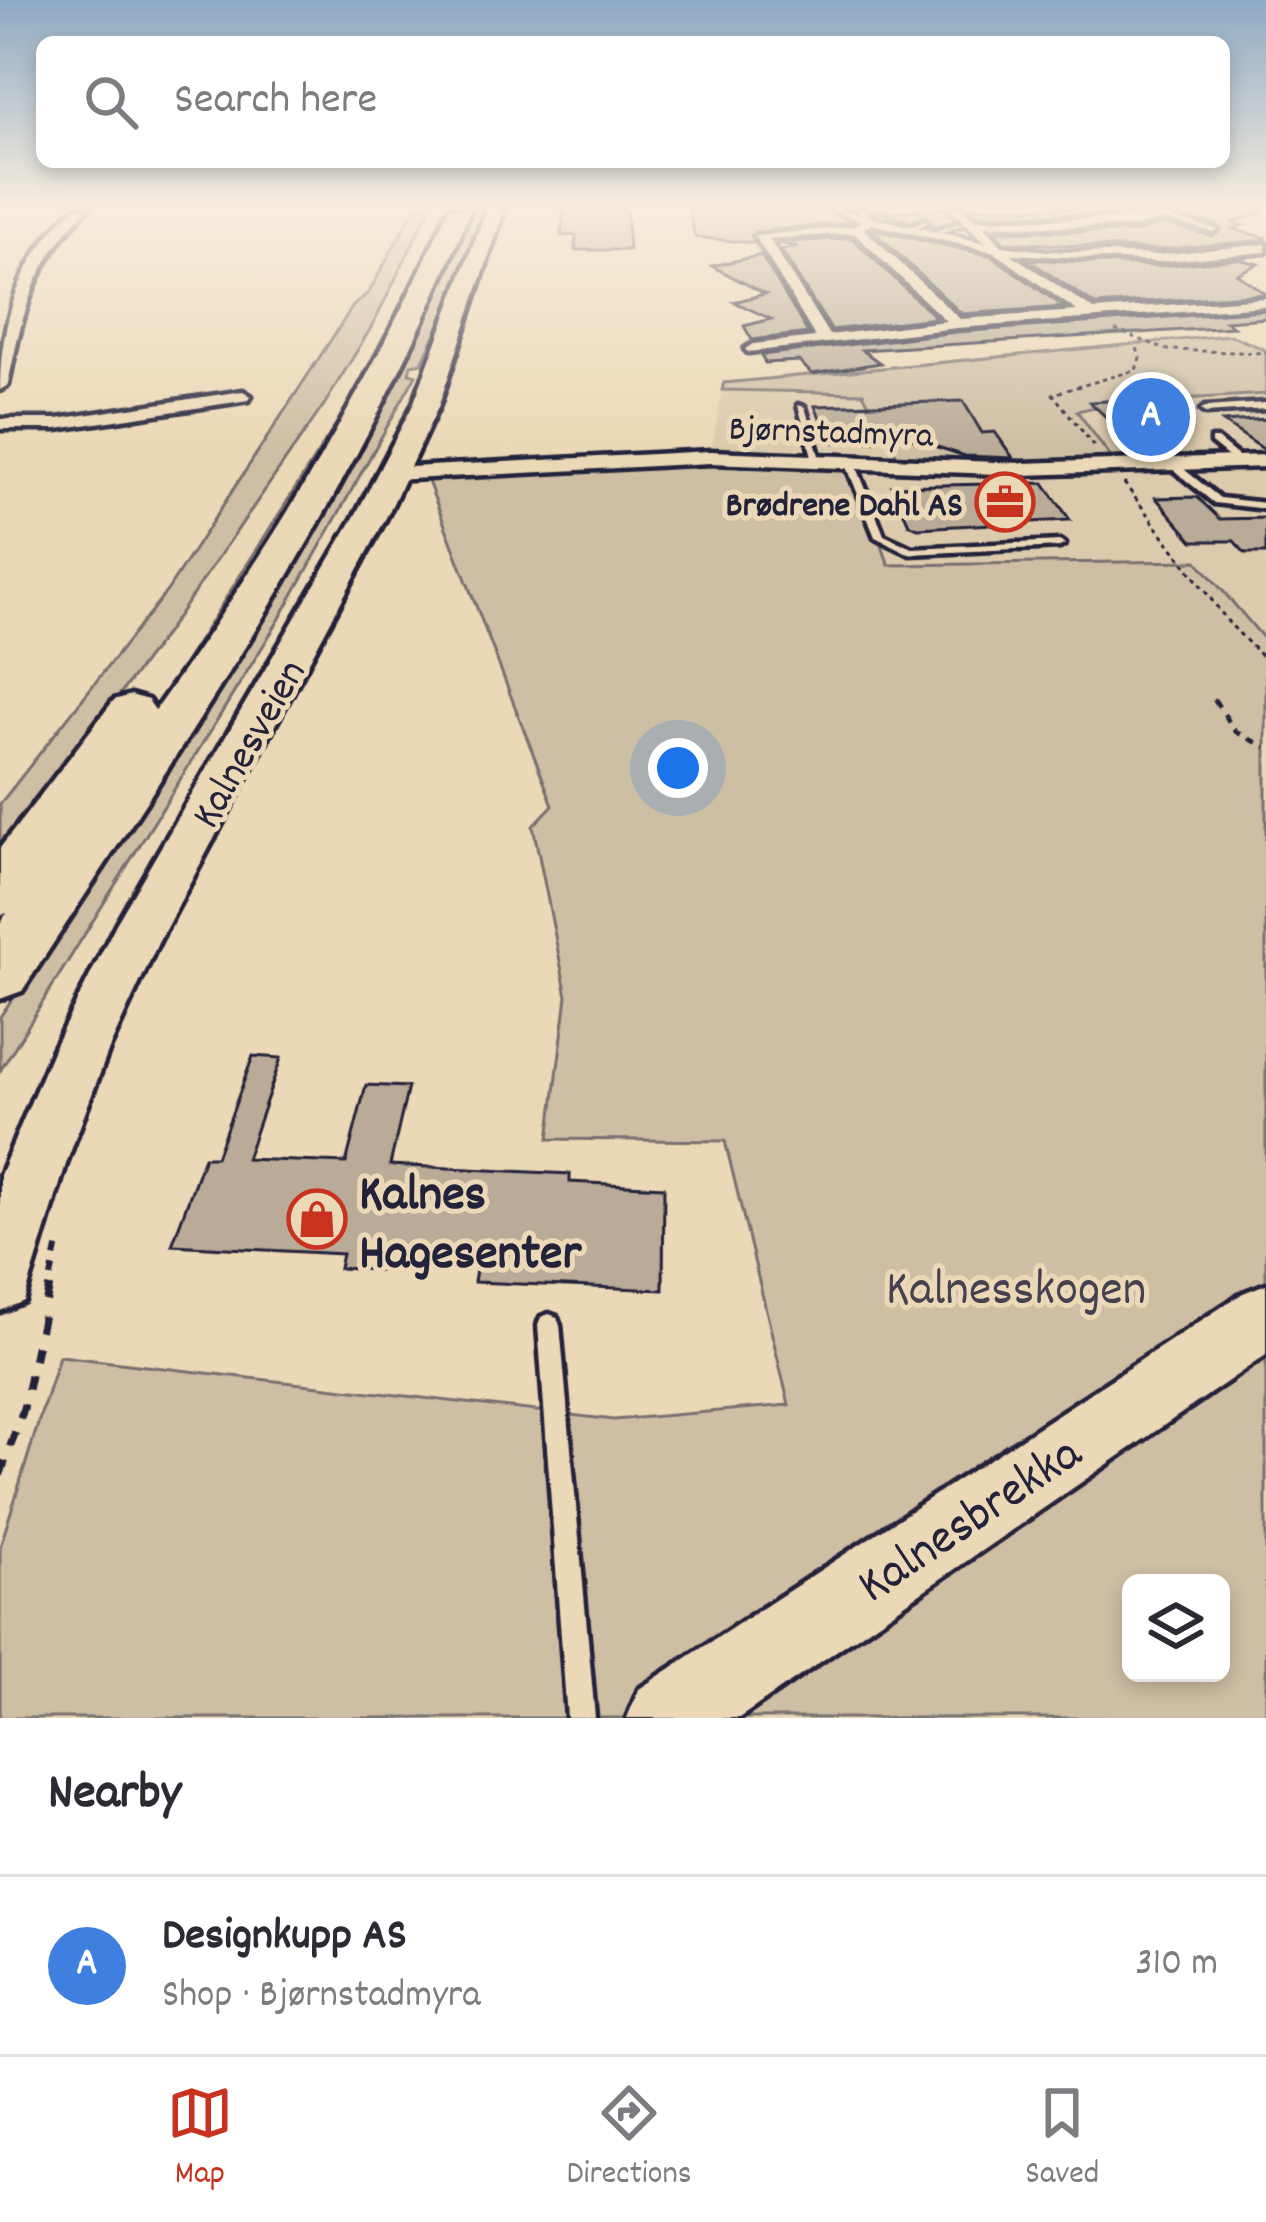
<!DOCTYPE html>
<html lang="en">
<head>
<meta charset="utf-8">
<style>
  :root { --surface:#fff; --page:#f7f7f7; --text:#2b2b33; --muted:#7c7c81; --line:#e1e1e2; --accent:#c8321e }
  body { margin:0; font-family:Dekko,sans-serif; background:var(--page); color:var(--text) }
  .controls { position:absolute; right:36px; bottom:36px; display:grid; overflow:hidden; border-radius:18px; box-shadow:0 6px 18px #0003 }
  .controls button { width:108px; height:108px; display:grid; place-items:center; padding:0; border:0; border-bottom:3px solid var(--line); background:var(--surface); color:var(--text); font:60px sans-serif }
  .you { position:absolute; left:678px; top:768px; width:42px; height:42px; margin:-30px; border:9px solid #fff; border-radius:50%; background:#1a73e8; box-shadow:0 0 0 18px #1a73e833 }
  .badge { display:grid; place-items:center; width:78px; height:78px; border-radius:50%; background:var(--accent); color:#fff; font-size:39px; font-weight:700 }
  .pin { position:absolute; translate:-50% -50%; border:6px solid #fff; box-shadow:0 3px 12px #0006 }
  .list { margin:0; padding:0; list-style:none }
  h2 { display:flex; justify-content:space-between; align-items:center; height:156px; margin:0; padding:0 48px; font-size:51px }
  h2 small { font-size:39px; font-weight:400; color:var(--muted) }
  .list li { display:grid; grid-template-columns:78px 1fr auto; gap:36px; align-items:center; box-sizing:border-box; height:180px; padding:0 48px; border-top:3px solid var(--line) }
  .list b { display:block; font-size:45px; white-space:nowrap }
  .list p { margin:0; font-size:39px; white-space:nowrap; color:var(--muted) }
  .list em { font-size:39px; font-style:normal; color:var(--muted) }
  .icon { flex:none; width:66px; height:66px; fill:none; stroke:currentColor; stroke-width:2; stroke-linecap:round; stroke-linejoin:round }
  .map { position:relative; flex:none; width:1266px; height:1718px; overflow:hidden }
  .search { position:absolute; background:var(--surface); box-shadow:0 6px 18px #0003; left:36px; right:36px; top:36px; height:132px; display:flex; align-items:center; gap:30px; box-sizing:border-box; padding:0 42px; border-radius:18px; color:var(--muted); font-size:45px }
  .sheet { height:336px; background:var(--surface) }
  nav { display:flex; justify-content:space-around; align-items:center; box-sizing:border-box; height:168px; border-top:3px solid var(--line); background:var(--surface); font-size:33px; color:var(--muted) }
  nav a { display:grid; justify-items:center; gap:6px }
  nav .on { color:var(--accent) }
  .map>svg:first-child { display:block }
  .built { fill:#dccaad }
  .green { fill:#cebea4; stroke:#787070; stroke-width:3; fill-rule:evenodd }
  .building { fill:#b9ab97; stroke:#22223b; stroke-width:3 }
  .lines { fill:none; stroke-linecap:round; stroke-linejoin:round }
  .service-casing { stroke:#22223b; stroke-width:9 }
  .minor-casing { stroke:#22223b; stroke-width:9 }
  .secondary-casing { stroke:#22223b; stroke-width:9 }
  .primary-casing { stroke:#22223b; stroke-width:9 }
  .motorway-casing { stroke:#22223b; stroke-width:9 }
  .path-far3 { stroke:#22223b; stroke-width:3; stroke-dasharray:4.5 4.5; stroke-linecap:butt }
  .path-far2 { stroke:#22223b; stroke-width:4.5; stroke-dasharray:9 9; stroke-linecap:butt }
  .path-far1 { stroke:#22223b; stroke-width:6; stroke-dasharray:10 10; stroke-linecap:butt }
  .path { stroke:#22223b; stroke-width:8; stroke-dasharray:15 15; stroke-linecap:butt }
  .service { fill:#ebd8b6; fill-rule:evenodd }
  .minor { fill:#ebd8b6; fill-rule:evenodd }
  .secondary { fill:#ebd8b6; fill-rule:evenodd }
  .primary { fill:#ebd8b6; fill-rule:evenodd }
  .motorway { fill:#ebd8b6; fill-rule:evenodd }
  .labels { text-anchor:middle; stroke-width:10; stroke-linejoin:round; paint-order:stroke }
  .far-street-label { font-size:36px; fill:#22223b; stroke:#ebd8b6 }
  .far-poi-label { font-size:36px; font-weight:bold; fill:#22223b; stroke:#ebd8b6; text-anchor:end }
  .street-label { font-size:42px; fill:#22223b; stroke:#ebd8b6 }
  .near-poi-label { font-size:51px; font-weight:bold; fill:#22223b; stroke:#ebd8b6; text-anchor:start }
  .near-park-label { font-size:51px; fill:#444150; stroke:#ebd8b6 }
  .near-street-label { font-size:51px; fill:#22223b; stroke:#ebd8b6 }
</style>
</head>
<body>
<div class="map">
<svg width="1266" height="1718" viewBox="0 0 1266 1718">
  <rect width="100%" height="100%" fill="#ebd8b6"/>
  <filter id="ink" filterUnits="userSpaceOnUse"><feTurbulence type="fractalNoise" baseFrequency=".00833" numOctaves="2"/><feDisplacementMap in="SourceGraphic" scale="24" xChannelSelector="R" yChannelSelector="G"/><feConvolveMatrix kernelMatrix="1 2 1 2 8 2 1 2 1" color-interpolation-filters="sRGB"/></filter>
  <g filter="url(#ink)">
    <polygon class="built" points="722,390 863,393 1076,411 1114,403 1266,394 1266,641 1196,561 888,565 880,537 710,457"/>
    <g class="green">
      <polygon points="415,208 430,208 375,321 326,402 166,633 0,853 0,804 167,591 353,306 369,292"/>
      <polygon points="447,208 453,208 396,335 274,541 184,664 368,374"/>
      <polygon points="469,208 488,208 481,226 471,235 473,252 422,363 411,365 409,373 416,375 279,620 0,1071 0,1017 181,744 354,458 407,362"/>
      <polygon points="1230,335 1266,350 1266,394 1114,403 1077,411 1115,463 899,459 863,393 722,390 724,383"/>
      <path d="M557,462H850L889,565L1197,561L1266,641V1718H0V1547L59,1356L614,1420L789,1405L725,1141L549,1139L567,996L533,826L553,805L424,471ZM1131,1583H1221V1673H1131Z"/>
    </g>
    <g class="building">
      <polygon points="564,208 626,208 629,250 575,250 576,235 561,236"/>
      <polygon points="689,208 825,208 851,222 755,232 751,235 754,243 695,237"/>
      <polygon points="868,208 891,212 945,208 955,220 935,227 926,216 911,222"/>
      <polygon points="968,208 1115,208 1121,214 978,215"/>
      <polygon points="1148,208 1263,208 1264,212 1231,223 1242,225 1233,229 1266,238 1266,240 1157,250 1004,242 994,231 1135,232 1163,224 1213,236 1221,230 1217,225"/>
      <polygon points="871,229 992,256 1064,307 962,314"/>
      <polygon points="852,238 936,318 831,330 781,250 798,247 777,243"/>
      <polygon points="761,255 808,333 752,340 744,326 771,319 734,302 765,294 712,266"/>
      <polygon points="1027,259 1157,266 1239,259 1258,264 1237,274 1266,294 1095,305"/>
      <polygon points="1266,310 1266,318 1225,321 1234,327 862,350 880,363 812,374 799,361 765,363 761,355 957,332"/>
      <polygon points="1153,398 1190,428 1123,433 1090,402"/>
      <polygon points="963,401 982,433 995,432 1013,458 965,456 870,425 878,441 830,442 815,406"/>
      <polygon points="1266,419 1266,451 1223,422"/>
      <polygon points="1044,483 1070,520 918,528 909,524 892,486"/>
      <polygon points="1197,497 1220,519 1266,518 1266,553 1245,553 1234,541 1193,541 1156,498"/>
      <polygon points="253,1056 281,1058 246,1159 346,1163 366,1085 408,1087 390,1165 570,1174 570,1182 664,1187 663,1290 474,1282 477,1264 401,1259 399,1271 339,1268 342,1254 172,1245 204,1157 216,1157"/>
    </g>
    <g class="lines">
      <g class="service-casing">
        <g id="service">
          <polygon points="859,208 870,214 871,215 858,219 863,215 856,210"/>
          <polygon points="1153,213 1216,229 1217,230 1214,232 1151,216"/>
          <polygon points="925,220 927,223 908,232 903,231"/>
          <polygon points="959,223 964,224 928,237 923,236"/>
          <polygon points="1266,403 1266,409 1205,413 1201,410 1205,407"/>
          <polygon points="798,405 805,407 821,462 813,460"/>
          <polygon points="1211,439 1217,439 1243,460 1243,464 1237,464 1211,443"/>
          <polygon points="1149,446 1155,446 1220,498 1266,503 1266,509 1214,503 1149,450"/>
          <polygon points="847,460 855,462 884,535 912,548 1060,541 1065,544 1060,547 910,554 875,537 845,462"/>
          <polygon points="549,1314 557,1317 560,1325 595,1718 567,1718 538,1325 541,1317"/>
        </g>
      </g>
      <g class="minor-casing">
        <g id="minor">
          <path d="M75,208H88C33,264 23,310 8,385L0,390C0,320 22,254 75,208Z"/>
          <path d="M829,208L986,243L949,208H961L977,220L1145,218L1119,208H1136L1164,219L1135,227L984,226L1002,246L1047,251L1157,255L1266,244V252L1157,262L1011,254L1094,310L1266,298V306L957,328L748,352L745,349L753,344L815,337L755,236L854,226L861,221ZM871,224L994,252L1077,311L960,319L864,229ZM854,233L946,321L829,335L769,239Z"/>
          <polygon points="243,391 251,396 249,400 57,429 0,429 0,419 57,419"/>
          <polygon points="710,451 1022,463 1266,455 1266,467 1022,475 710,463 392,480 383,474 392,468"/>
        </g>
      </g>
      <g class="secondary-casing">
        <polygon id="secondary" points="1266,1284 1266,1355 739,1718 627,1718 639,1689 1243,1293"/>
      </g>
      <g class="primary-casing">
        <polygon id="primary" points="487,208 505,208 439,405 388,514 158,943 109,1049 67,1161 24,1301 0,1311 0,1175 53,1049 116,924 356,514 413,405"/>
      </g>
      <g class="motorway-casing">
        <path id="motorway" d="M449,208H471C361,491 187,738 22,991L0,999V923L7,913L0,915V848L114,700L131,695L148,700L155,710C269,551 370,387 449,208Z"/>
      </g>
      <g class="path-far3">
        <polyline points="1115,330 1168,350 1266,353"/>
        <polyline points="1094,446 1053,394 1136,370 1140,358 1136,344"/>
        <polyline points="1124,483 1229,623 1266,661"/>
      </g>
      <polyline class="path-far2" points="1214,699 1236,732 1266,747"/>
      <polyline class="path-far1" points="51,1277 59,1239"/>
      <polyline class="path" points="0,1475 23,1411 52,1274"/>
      <use href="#service" class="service"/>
      <use href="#minor" class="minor"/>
      <use href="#secondary" class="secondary"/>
      <use href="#primary" class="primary"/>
      <use href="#motorway" class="motorway"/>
    </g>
  </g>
  <linearGradient id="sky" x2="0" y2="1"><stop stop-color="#8ea9c3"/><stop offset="0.46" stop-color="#f6edde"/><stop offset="1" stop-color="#f6edde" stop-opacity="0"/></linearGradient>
  <rect width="1266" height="448" fill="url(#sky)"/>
  <defs>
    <g id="office-ring" transform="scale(3)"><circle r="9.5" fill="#ebd8b6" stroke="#c8321e" stroke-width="1.5"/><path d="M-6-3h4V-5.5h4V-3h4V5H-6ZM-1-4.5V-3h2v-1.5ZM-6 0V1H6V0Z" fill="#c8321e"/></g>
    <g id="shop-ring" transform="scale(3)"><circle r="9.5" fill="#ebd8b6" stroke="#c8321e" stroke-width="1.5"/><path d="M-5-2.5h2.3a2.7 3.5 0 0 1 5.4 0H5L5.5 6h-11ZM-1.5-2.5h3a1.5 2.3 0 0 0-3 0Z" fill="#c8321e"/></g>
  </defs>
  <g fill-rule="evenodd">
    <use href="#office-ring" x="1005" y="502"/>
    <use href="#shop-ring" x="317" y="1219"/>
  </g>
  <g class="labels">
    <g class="far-street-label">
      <text transform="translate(831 429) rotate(2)" y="13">Bjørnstadmyra</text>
    </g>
    <g class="far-poi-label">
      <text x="963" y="515">Brødrene Dahl AS</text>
    </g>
    <g class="street-label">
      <text transform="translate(246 742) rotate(-60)" y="15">Kalnesveien</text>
    </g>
    <g class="near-poi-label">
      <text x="359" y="1208">Kalnes<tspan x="359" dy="59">Hagesenter</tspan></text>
    </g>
    <g class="near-park-label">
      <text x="1016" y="1303">Kalnesskogen</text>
    </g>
    <g class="near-street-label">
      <text transform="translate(967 1516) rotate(-34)" y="18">Kalnesbrekka</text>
    </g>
  </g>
</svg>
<div class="controls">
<button><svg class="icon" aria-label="layers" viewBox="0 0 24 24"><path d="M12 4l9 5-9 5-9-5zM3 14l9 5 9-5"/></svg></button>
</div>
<div class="you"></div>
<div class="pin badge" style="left:1151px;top:417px;background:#3f7fe0">A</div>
<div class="search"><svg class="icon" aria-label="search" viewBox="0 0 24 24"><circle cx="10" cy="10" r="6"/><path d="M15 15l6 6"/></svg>Search here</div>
</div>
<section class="sheet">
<h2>Nearby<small></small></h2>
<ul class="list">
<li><span class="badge" style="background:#3f7fe0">A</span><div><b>Designkupp AS</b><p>Shop · Bjørnstadmyra</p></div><em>310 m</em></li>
</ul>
</section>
<nav>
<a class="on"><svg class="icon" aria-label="map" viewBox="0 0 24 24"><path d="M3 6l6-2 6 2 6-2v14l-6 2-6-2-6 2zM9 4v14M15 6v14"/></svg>Map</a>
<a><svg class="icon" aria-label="directions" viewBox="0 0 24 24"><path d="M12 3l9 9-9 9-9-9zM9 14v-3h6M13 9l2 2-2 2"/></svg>Directions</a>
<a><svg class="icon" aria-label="saved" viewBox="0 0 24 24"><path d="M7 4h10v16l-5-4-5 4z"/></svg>Saved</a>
</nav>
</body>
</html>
